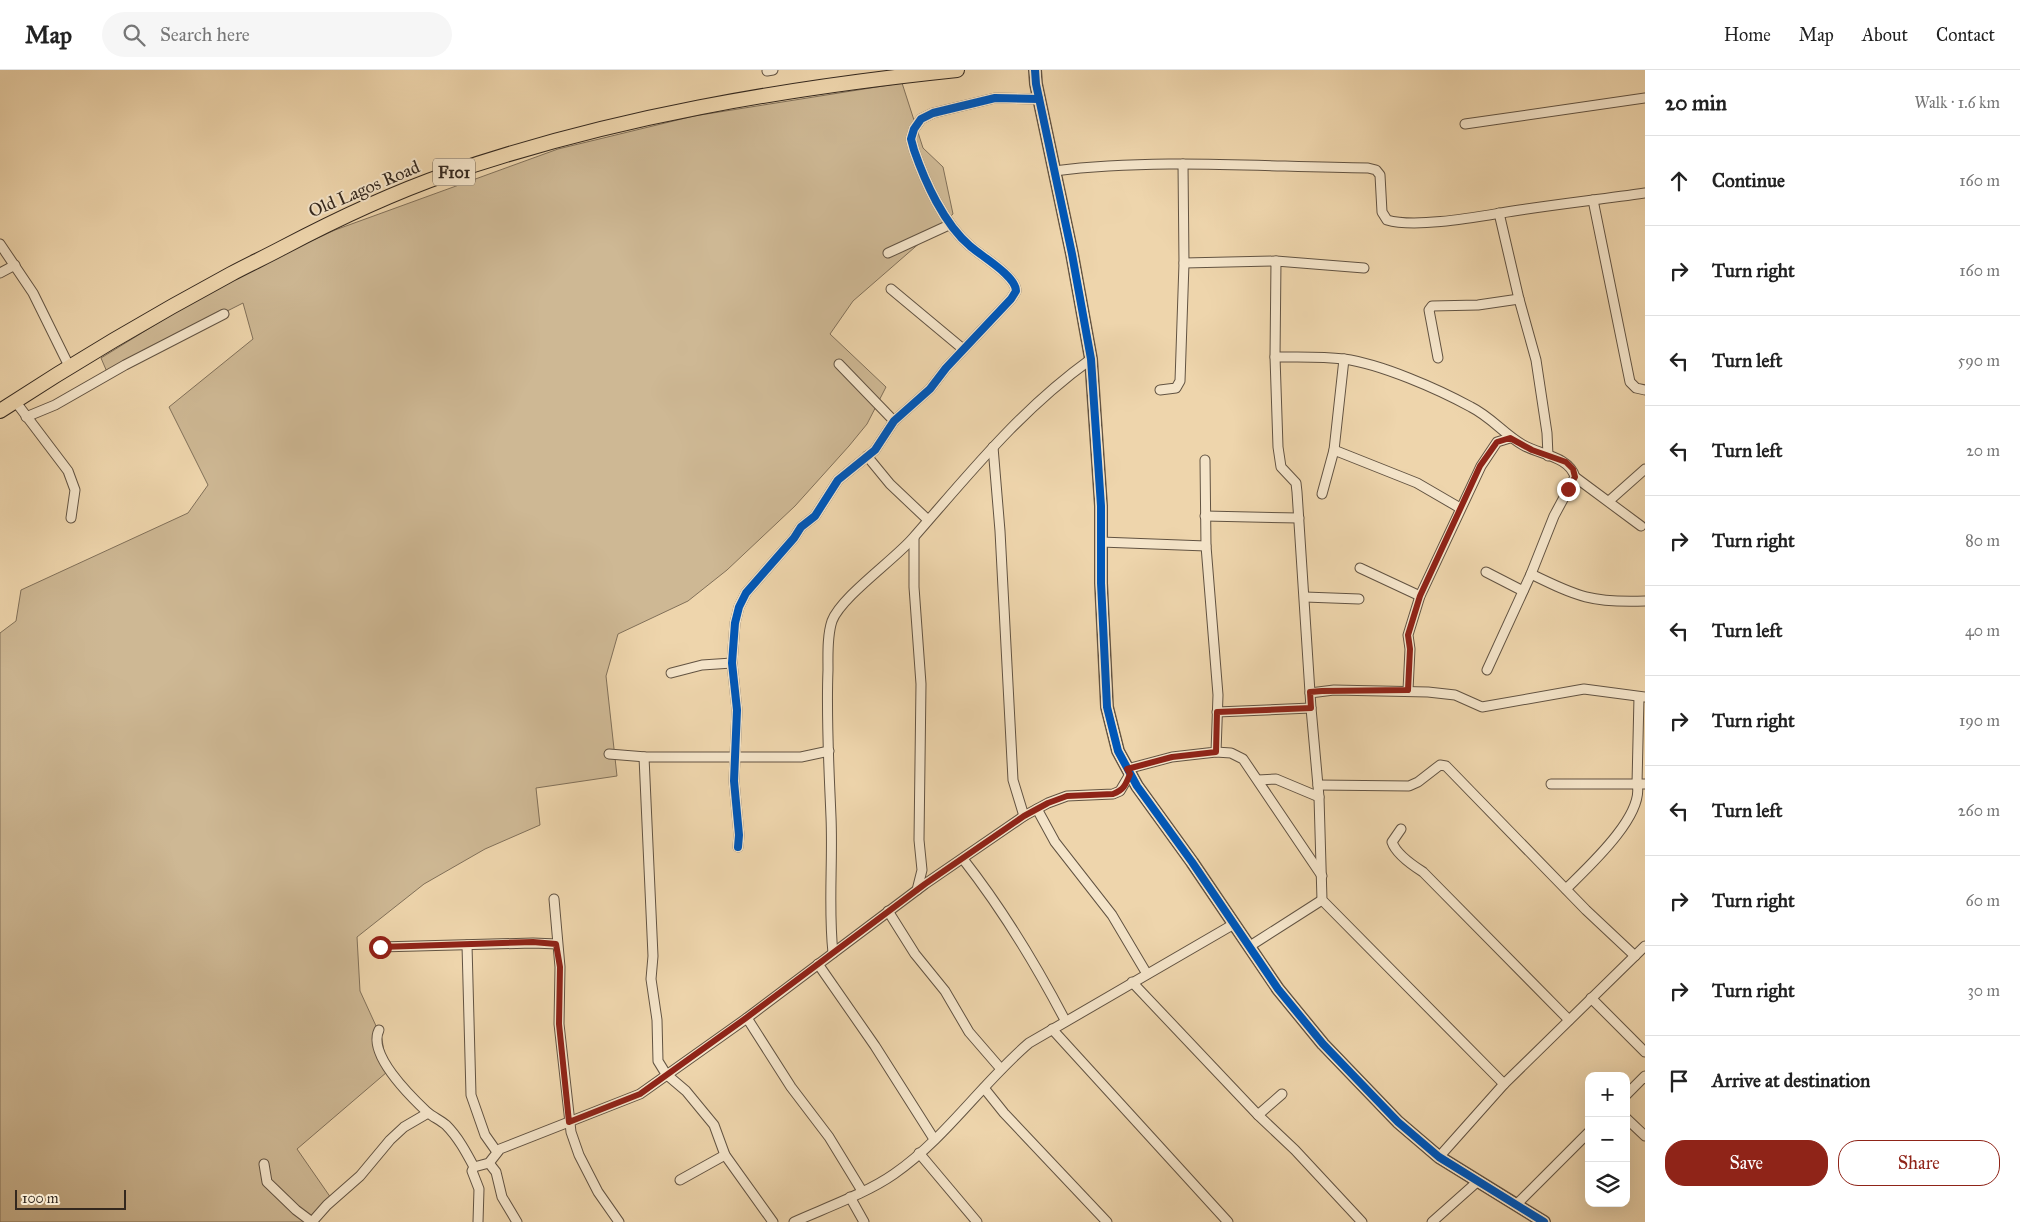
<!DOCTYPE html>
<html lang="en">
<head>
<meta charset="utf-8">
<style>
  :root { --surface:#fff; --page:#f6f6f6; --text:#222; --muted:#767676; --line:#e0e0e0; --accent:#8f2418 }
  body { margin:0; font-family:"IM FELL Great Primer",serif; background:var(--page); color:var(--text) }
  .controls { position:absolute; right:15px; bottom:15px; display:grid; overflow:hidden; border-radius:10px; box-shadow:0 5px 20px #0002 }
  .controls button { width:45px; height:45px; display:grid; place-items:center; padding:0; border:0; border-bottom:1px solid var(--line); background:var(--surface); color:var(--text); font:25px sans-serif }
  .scale { position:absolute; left:15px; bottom:12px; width:111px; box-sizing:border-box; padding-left:5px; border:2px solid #34281e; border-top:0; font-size:14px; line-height:18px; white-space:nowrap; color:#34281e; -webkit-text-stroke:4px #f4e4c9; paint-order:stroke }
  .stop { position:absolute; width:15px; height:15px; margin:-11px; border:4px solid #8f2418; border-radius:50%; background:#fff }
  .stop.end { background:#8f2418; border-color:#fff; box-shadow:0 1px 5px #0008 }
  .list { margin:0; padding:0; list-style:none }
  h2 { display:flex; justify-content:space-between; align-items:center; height:65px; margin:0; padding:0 20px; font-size:21px }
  h2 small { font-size:16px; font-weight:400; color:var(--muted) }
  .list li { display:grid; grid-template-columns:32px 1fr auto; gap:15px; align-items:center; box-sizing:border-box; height:90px; padding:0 20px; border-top:1px solid var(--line) }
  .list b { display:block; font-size:19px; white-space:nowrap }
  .list em { font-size:16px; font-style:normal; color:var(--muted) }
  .actions { display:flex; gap:10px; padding:15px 20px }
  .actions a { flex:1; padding:11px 0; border:1px solid var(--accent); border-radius:20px; text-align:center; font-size:18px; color:var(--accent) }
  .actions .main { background:var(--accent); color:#fff }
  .icon { flex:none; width:28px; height:28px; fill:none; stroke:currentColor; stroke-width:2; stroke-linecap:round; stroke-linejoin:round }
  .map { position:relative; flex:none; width:1645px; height:1152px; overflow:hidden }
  header { display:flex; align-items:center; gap:30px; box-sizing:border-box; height:70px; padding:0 25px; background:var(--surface); border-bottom:1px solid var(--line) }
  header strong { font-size:24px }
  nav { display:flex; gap:28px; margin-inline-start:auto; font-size:18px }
  .search { width:350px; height:45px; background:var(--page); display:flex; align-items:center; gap:12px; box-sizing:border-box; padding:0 18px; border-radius:28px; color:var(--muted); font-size:19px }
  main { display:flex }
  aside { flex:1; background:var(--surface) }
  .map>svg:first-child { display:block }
  .green { fill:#ceb894; stroke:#817059 }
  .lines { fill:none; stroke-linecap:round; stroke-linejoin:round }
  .minor-casing { stroke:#625342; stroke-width:11 }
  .tertiary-casing { stroke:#625342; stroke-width:14 }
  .primary-casing { stroke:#34281e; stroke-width:16 }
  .minor { stroke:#f4e4c9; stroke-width:9 }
  .tertiary { stroke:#f4e4c9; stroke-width:11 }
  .primary { stroke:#eed5ac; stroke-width:14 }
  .cycleway-casing { stroke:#f4e4c9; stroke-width:11 }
  .cycleway { stroke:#0057b8; stroke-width:8 }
  .route { stroke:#8f2418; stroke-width:6 }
  .labels { text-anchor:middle; stroke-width:4; stroke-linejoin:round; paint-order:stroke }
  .shield { fill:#f4e4c9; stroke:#6e6051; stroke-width:1 }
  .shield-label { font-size:16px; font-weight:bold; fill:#34281e }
  .street-label { font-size:18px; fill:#34281e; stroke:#f4e4c9 }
</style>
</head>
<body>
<header>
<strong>Map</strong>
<div class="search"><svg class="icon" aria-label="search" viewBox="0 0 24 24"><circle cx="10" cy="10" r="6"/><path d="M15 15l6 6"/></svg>Search here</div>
<nav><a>Home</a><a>Map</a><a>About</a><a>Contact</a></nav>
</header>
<main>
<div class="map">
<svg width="1645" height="1152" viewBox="0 0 1645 1152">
  <rect width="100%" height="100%" fill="#eed5ac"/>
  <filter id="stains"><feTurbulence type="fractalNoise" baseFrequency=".004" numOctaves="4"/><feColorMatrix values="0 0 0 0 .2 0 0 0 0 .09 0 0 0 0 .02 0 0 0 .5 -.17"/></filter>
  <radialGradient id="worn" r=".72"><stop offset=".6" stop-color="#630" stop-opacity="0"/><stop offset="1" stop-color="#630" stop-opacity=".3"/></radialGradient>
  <polygon class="green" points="902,13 923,78 943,97 953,144 853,231 830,264 886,317 867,354 849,376 795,436 727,500 688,531 618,564 606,606 617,706 536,718 540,755 485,779 424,814 357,867 360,921 382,969 387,1002 297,1079 331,1128 308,1152 0,1152 0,563 16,551 21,520 188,443 208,415 169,337 253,269 243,233 107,302 101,288 236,205 335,160 558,79 694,46"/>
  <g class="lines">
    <g class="minor-casing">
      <g id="minor">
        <polyline points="767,1 773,0"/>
        <polyline points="1465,54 1645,28"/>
        <path d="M1054,101C1158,88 1264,97 1368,98L1376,100L1380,105L1382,142L1387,150C1414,158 1471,148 1501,143C1549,135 1597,130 1645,123"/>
        <polyline points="1593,130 1630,312 1636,318 1645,320"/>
        <polyline points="1499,143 1519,229 1536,290 1547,363 1548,386"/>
        <polyline points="0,174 33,223 70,298"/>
        <polyline points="888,183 949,155"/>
        <polyline points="1276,191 1275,287 1278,377 1281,397 1296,413 1297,422 1311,638 1319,727 1322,830 1504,1014"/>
        <polyline points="1184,193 1276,191 1364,198"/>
        <polyline points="0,203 15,195"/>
        <polyline points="891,219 963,279"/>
        <path d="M1275,287C1298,287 1321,286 1344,289C1381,294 1438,319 1471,337C1491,347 1504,364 1523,375C1540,385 1569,386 1575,407L1554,446L1531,504L1487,600"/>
        <polyline points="1438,288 1429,240 1432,236 1478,235 1519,229"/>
        <polyline points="839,294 894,351"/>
        <polyline points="1160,320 1176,318 1180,311 1184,193 1183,94"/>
        <polyline points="15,331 68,401 75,420 71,448"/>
        <polyline points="26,347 55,335 125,295 224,244"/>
        <polyline points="993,377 1000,461 1013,710 1024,746"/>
        <polyline points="1334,380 1417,413 1460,438"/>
        <polyline points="867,386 890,414 928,450"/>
        <polyline points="1575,407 1641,456"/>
        <polyline points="1322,424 1334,380 1344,289"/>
        <polyline points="1609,431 1645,399"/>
        <polyline points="1205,446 1299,448"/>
        <polyline points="914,468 914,517 921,614 919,770 922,800 917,820"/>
        <polyline points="1101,472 1206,476"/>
        <polyline points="1360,498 1420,526"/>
        <polyline points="1486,502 1523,521"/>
        <path d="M1531,504C1578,527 1592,533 1645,531"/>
        <polyline points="1305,527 1359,529"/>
        <polyline points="671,603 702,595 732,593"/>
        <polyline points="1408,620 1410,579 1408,565 1420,526 1481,396 1497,372 1510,368"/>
        <polyline points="1310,623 1334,620 1428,622 1455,625 1482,637 1584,619 1645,627"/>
        <polyline points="1217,642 1311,638"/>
        <polyline points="1216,682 1231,683 1243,689 1322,806"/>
        <polyline points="609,684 646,687 801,687 829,681"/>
        <polyline points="644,687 653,886 651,909 657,950 658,991 666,1004 686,1021 714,1055 725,1085 773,1152"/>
        <polyline points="1127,699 1172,687 1216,682 1218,625 1206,476 1205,390"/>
        <polyline points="1258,710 1276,709 1319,727"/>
        <polyline points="1551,714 1645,714"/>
        <polyline points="1318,715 1409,716 1418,712 1440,695 1446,696 1586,840 1635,886"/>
        <polyline points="1037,739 1055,772 1112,845 1147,904"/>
        <path d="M1401,759L1392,772C1396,784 1412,795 1423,802L1569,950"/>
        <path d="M738,777L739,765L734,711L737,640L732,593L735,553L739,537L746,523L794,468L801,457L815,446L838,410L875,380L894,351L930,319L946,298L1011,229L1016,221C1016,206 981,186 970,176C944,154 925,112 914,80L911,69L914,59L921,49L933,43L995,28L1039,29"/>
        <path d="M963,789C1003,840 1035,893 1065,950"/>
        <path d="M1566,819C1586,799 1645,746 1637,714L1639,627"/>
        <polyline points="554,829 560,897 559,954 571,1062 579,1085 598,1122 619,1152"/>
        <polyline points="888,841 915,884 945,921 969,962 1001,999"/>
        <polyline points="467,875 471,1025 485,1065 497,1082"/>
        <polyline points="1250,876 1322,830"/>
        <polyline points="380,877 533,873 557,874"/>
        <path d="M833,883C828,837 833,793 831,747C829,698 826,649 828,600C828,585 827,566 832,551C841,527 894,490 913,468C971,402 1019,341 1091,289"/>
        <polyline points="818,894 875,976 934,1069"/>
        <polyline points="1132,912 1258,1045 1282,1024"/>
        <polyline points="1591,928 1645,982"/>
        <polyline points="747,948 791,1017 829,1067 862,1121"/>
        <polyline points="1052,959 1228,1152"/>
        <path d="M379,960C367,984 410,1026 427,1042C433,1047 440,1050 446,1055C458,1067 466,1082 474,1097"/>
        <polyline points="984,1018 1004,1043 1107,1152"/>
        <polyline points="1626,1025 1645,1006"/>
        <polyline points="1258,1045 1295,1080 1362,1152"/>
        <polyline points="1626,1048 1645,1066"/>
        <polyline points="919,1083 977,1152"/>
        <polyline points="1439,1087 1504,1014 1645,876"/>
        <polyline points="489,1093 496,1102 502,1127 517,1152"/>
        <polyline points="264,1094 267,1112 296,1140 312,1152"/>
        <polyline points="680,1110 725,1085"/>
        <polyline points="850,1127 864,1152"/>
        <polyline points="1516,1135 1589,1062"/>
        <polyline points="312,1152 327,1135 360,1106 390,1070 404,1057 428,1043"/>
        <polyline points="478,1152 479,1119 472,1101 474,1097 489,1093 500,1079 640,1024 747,948 925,814 1024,746 1048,733 1067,726 1113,724 1120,721 1130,704"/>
        <path d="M794,1152C825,1138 867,1123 894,1104C946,1068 982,1013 1029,973L1234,854"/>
        <polyline points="1432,1152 1477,1112"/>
      </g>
    </g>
    <g class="tertiary-casing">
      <polyline id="tertiary" points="1035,0 1036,14 1072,184 1091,289 1101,436 1101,513 1107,637 1118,681 1137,716 1192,792 1278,919 1323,974 1398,1052 1439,1087 1544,1152"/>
    </g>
    <g class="primary-casing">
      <path id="primary" d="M0,341C75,292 153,246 231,204C248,195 265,187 282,178C335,150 390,124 447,104C612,47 785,18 957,0"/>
    </g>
    <use href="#minor" class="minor"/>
    <use href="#tertiary" class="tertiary"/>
    <use href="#primary" class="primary"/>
    <g class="cycleway-casing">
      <g id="cycleway">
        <polyline points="1035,0 1036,14 1072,184 1091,289 1101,436 1101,513 1107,637 1118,681 1137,716 1192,792 1278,919 1323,974 1398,1052 1439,1087 1544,1152"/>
        <path d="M738,777L739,765L734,711L737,640L732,593L735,553L739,537L746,523L794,468L801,457L815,446L838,410L875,380L894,351L930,319L946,298L1011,229L1016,221C1016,206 981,186 970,176C944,154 925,112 914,80L911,69L914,59L921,49L933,43L995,28L1039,29"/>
      </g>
    </g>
    <use href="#cycleway" class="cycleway"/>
  </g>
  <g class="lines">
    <path class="route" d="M380,877L533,872L556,874L560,897L559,954L569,1052L640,1024L746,948L925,814L1024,746L1048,733L1067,726L1113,724C1124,720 1126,714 1130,704L1127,699L1172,687L1216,682L1217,642L1311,638L1310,622L1322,621L1408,620L1410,579L1408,565L1420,526L1480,396L1497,372L1510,368L1532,380L1566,392L1573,399L1575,407L1568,419"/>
  </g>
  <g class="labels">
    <rect class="shield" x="433" y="88.5" width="42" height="27" rx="4"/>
    <g class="shield-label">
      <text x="454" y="108">F101</text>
    </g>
    <g class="street-label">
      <text transform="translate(364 119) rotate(-23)" y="6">Old Lagos Road</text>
    </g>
  </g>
  <rect width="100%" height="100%" filter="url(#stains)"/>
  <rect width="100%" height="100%" fill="url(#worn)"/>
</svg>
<div class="controls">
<button>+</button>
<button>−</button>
<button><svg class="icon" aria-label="layers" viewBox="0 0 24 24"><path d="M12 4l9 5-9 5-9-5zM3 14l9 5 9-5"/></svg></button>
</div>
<div class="scale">100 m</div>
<div class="stop" style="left:380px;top:877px"></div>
<div class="stop end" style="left:1568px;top:419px"></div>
</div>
<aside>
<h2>20 min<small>Walk · 1.6 km</small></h2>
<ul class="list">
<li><svg class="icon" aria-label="ahead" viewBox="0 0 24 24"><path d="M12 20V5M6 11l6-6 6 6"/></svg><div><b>Continue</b></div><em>160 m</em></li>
<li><svg class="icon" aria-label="right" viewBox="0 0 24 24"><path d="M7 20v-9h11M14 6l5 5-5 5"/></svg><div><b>Turn right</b></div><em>160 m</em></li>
<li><svg class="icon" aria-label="left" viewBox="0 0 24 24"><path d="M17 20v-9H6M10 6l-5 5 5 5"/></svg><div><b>Turn left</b></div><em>590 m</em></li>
<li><svg class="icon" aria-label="left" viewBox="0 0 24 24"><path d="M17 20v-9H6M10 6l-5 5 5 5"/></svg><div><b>Turn left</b></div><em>20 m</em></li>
<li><svg class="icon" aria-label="right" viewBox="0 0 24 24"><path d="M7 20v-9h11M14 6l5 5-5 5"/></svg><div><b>Turn right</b></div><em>80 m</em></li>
<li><svg class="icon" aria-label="left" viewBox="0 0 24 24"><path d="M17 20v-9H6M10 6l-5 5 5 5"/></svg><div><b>Turn left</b></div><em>40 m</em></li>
<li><svg class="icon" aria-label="right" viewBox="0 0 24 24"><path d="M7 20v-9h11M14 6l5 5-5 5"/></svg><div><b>Turn right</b></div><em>190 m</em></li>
<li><svg class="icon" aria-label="left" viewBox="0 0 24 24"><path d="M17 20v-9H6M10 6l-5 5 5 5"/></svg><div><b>Turn left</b></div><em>260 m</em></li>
<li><svg class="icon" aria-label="right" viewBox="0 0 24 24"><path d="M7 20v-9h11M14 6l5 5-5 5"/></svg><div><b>Turn right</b></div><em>60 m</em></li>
<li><svg class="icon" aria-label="right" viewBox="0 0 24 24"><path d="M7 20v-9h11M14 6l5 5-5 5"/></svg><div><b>Turn right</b></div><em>30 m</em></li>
<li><svg class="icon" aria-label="arrive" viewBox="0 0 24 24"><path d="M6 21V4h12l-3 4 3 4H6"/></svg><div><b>Arrive at destination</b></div></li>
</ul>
<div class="actions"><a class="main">Save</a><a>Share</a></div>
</aside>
</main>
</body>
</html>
